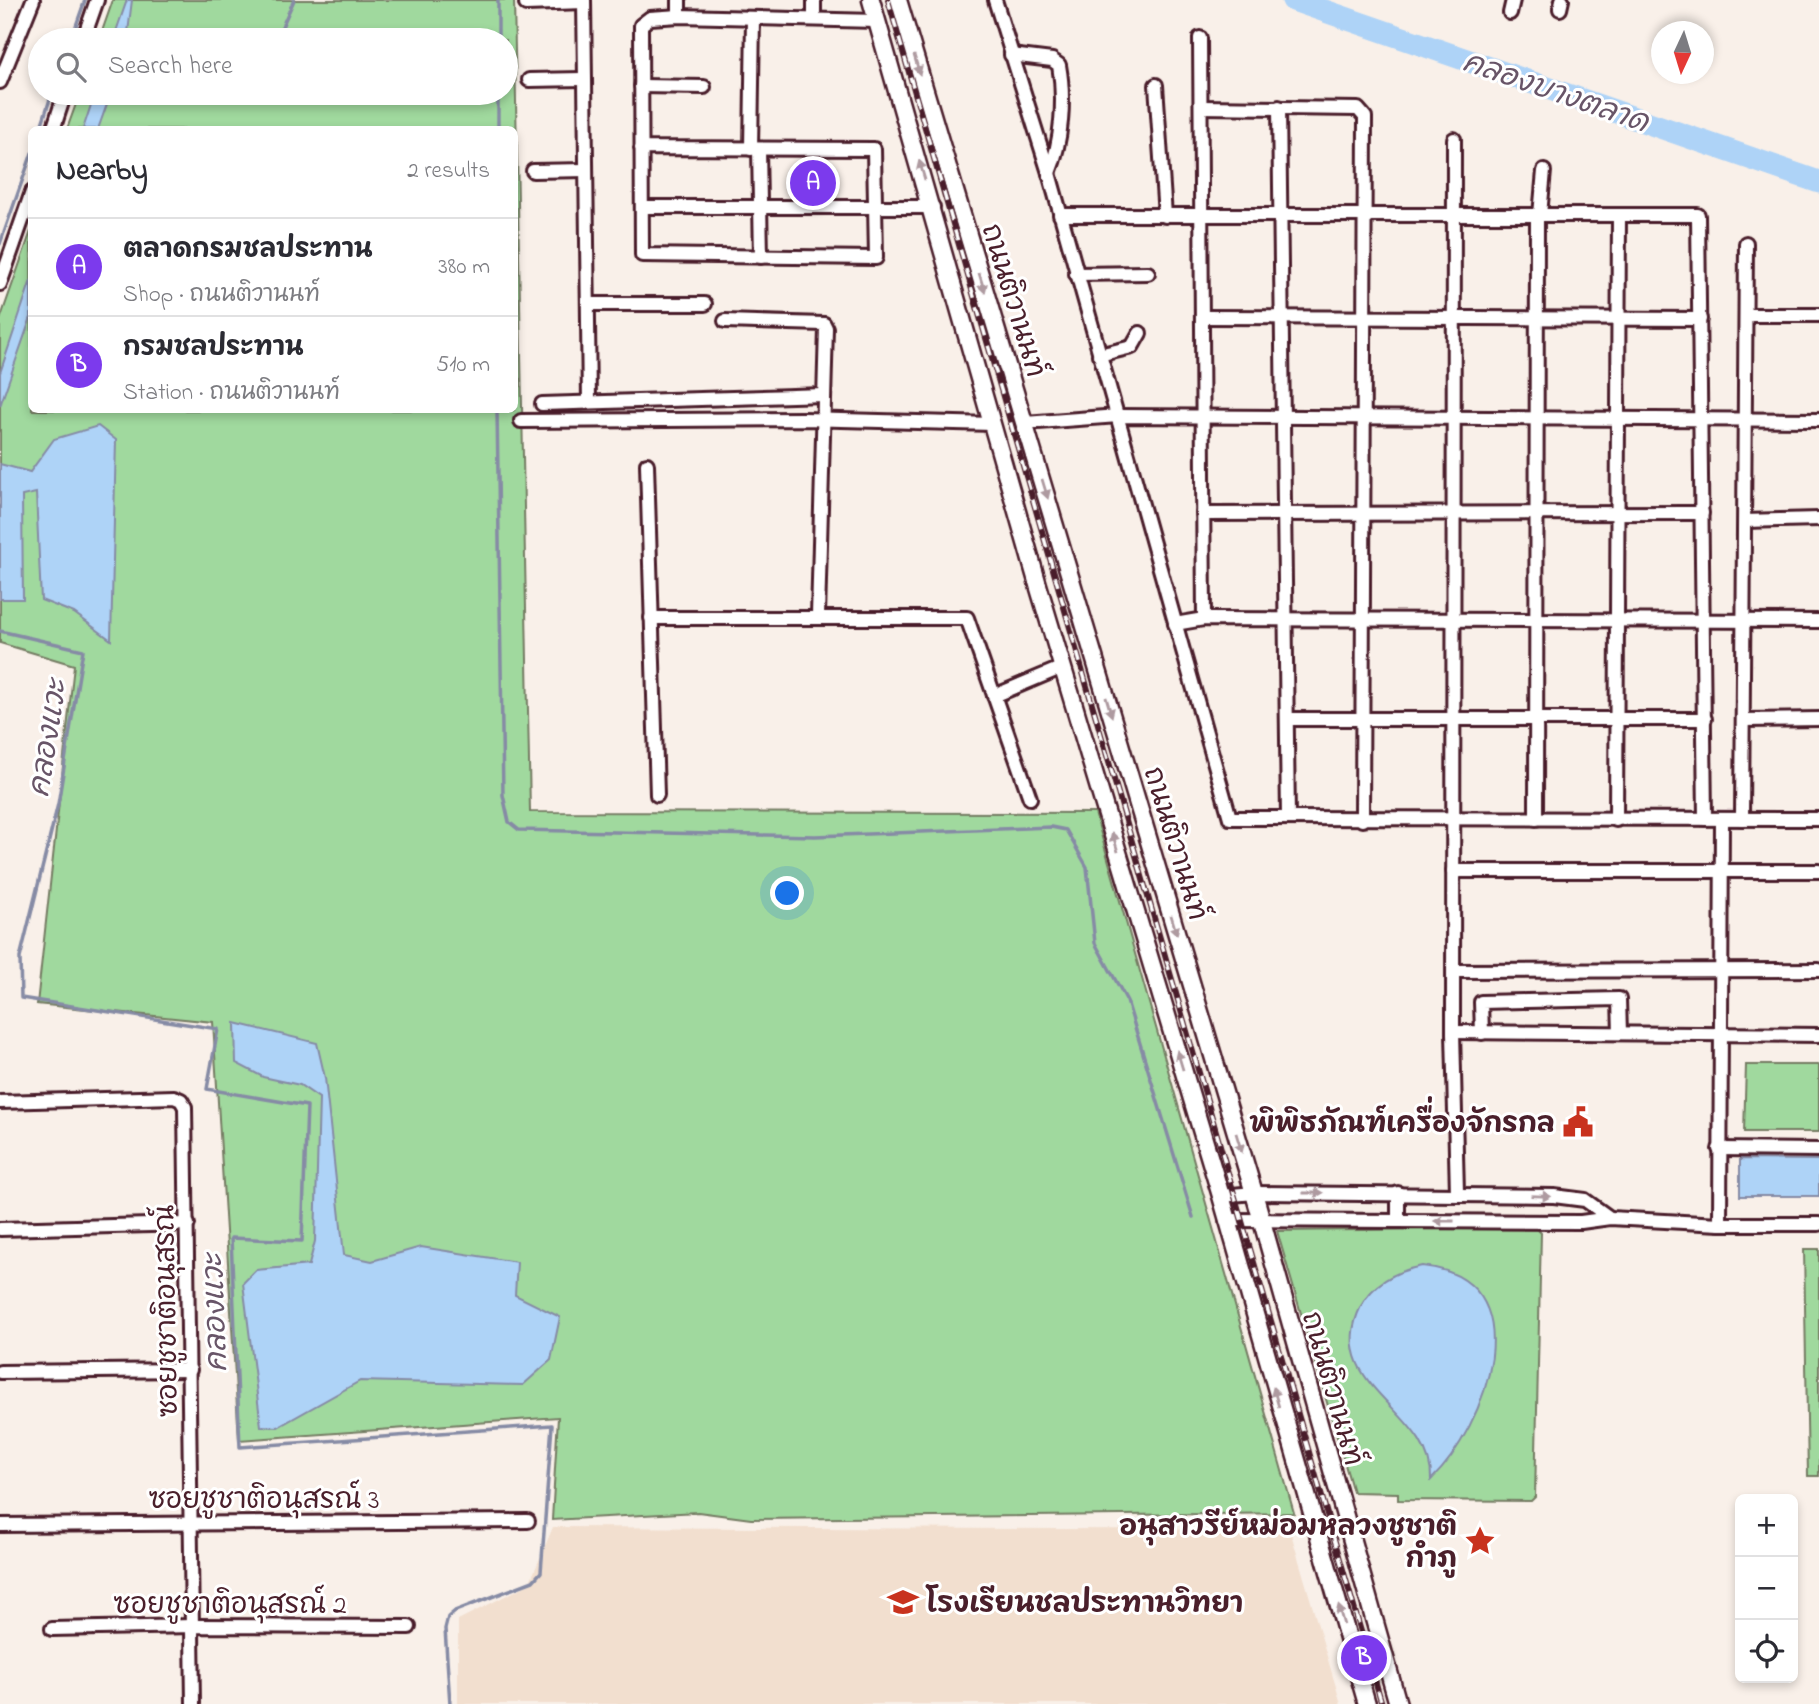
<!DOCTYPE html>
<html lang="en">
<head>
<meta charset="utf-8">
<style>
  :root { --surface:#fff; --page:#f7f7f7; --text:#2b2b33; --muted:#7c7c81; --line:#e1e1e2; --accent:#7c3aed }
  body { margin:0; font-family:"Indie Flower","Playpen Sans Thai",sans-serif; background:var(--page); color:var(--text) }
  .controls { position:absolute; right:21px; bottom:21px; display:grid; overflow:hidden; border-radius:10px; box-shadow:0 4px 10px #0003 }
  .controls button { width:63px; height:63px; display:grid; place-items:center; padding:0; border:0; border-bottom:2px solid var(--line); background:var(--surface); color:var(--text); font:35px sans-serif }
  .compass { position:absolute; left:1651px; top:21px; width:63px; height:63px; border-radius:50%; background:var(--surface); box-shadow:0 4px 10px #0003; rotate:184deg }
  .you { position:absolute; left:788px; top:894px; width:24px; height:24px; margin:-18px; border:5px solid #fff; border-radius:50%; background:#1a73e8; box-shadow:0 0 0 10px #1a73e833 }
  .badge { display:grid; place-items:center; width:46px; height:46px; border-radius:50%; background:var(--accent); color:#fff; font-size:23px; font-weight:700 }
  .pin { position:absolute; translate:-50% -50%; border:4px solid #fff; box-shadow:0 2px 7px #0006 }
  .list { margin:0; padding:0; list-style:none }
  h2 { display:flex; justify-content:space-between; align-items:center; height:91px; margin:0; padding:0 28px; font-size:30px }
  h2 small { font-size:23px; font-weight:400; color:var(--muted) }
  .list li { display:grid; grid-template-columns:46px 1fr auto; gap:21px; align-items:center; box-sizing:border-box; height:98px; padding:0 28px; border-top:2px solid var(--line) }
  .list b { display:block; font-size:26px; white-space:nowrap }
  .list p { margin:0; font-size:23px; white-space:nowrap; color:var(--muted) }
  .list em { font-size:23px; font-style:normal; color:var(--muted) }
  .icon { flex:none; width:38px; height:38px; fill:none; stroke:currentColor; stroke-width:2; stroke-linecap:round; stroke-linejoin:round }
  .map { position:relative; flex:none; width:1819px; height:1704px; overflow:hidden }
  .search { position:absolute; background:var(--surface); box-shadow:0 4px 10px #0003; left:28px; top:28px; width:490px; height:77px; display:flex; align-items:center; gap:18px; box-sizing:border-box; padding:0 24px; border-radius:38px; color:var(--muted); font-size:26px }
  .panel { position:absolute; background:var(--surface); box-shadow:0 4px 10px #0003; left:28px; top:126px; width:490px; height:287px; border-radius:10px }
  .map>svg:first-child { display:block }
  .built { fill:#f2dfcf }
  .green { fill:#a0d99e; stroke:#757c64; stroke-width:2 }
  .water { fill:#aed3f7; stroke:#868ba5; stroke-width:2 }
  .lines { fill:none; stroke-linecap:round; stroke-linejoin:round }
  .stream { stroke:#868ba5; stroke-width:3.5 }
  .river { stroke:#aed3f7; stroke-width:23 }
  .minor-casing { stroke:#4a1f2b; stroke-width:18 }
  .major-casing { stroke:#4a1f2b; stroke-width:21 }
  .minor { stroke:#fff; stroke-width:12 }
  .major { stroke:#fff; stroke-width:16 }
  .rail-casing { stroke:#4a1f2b; stroke-width:6 }
  .rail { stroke:#fff; stroke-width:3.5; stroke-dasharray:10; stroke-linecap:butt }
  .oneway { fill:#ae9aa0 }
  .labels { text-anchor:middle; stroke-width:6; stroke-linejoin:round; paint-order:stroke }
  .street-label { font-size:28px; fill:#4a1f2b; stroke:#fff }
  .poi-label { font-size:28px; font-weight:bold; fill:#4a1f2b; stroke:#fff; text-anchor:end }
  .water-label { font-size:30px; font-style:italic; fill:#685568; stroke:#fff }
</style>
</head>
<body>
<div class="map">
<svg width="1819" height="1704" viewBox="0 0 1819 1704">
  <rect width="100%" height="100%" fill="#f9f0e9"/>
  <filter id="ink" filterUnits="userSpaceOnUse"><feTurbulence type="fractalNoise" baseFrequency=".0143" numOctaves="2"/><feDisplacementMap in="SourceGraphic" scale="14" xChannelSelector="R" yChannelSelector="G"/><feConvolveMatrix kernelMatrix="1 2 1 2 8 2 1 2 1" color-interpolation-filters="sRGB"/></filter>
  <g filter="url(#ink)">
    <polygon class="built" points="553,1527 1290,1530 1341,1704 458,1704 458,1620 529,1584"/>
    <g class="green">
      <polygon points="113,0 514,0 530,812 1095,813 1294,1513 751,1519 698,1512 552,1520 558,1417 239,1440 213,1022 37,1004 74,665 0,643 0,320 31,231 32,410 514,410 514,130 67,129 80,93 506,93 506,40 99,40"/>
      <polygon points="1746,1065 1819,1065 1819,1132 1744,1132"/>
      <polygon points="1536,1228 1541,1233 1535,1497 1531,1501 1398,1500 1398,1493 1353,1492 1277,1231"/>
      <polygon points="1804,1249 1819,1249 1819,1476 1808,1476"/>
    </g>
    <g class="water">
      <polygon points="127,0 132,0 127,40 113,40"/>
      <polygon points="95,93 111,93 98,129 83,129"/>
      <polygon points="31,280 31,317 0,406 0,373"/>
      <polygon points="98,426 116,440 111,640 74,613 41,600 36,493 22,496 23,599 0,599 0,464 30,472 54,439"/>
      <polygon points="235,1023 317,1043 325,1078 344,1255 372,1261 421,1247 517,1262 515,1295 560,1317 551,1360 523,1385 360,1381 278,1427 261,1426 243,1283 256,1270 309,1265 315,1241 319,1098 300,1085 263,1077 236,1063"/>
      <polygon points="1740,1159 1819,1160 1819,1196 1740,1196"/>
      <path d="M1422,1266C1541,1278 1486,1427 1431,1480C1434,1410 1321,1387 1361,1306C1374,1282 1396,1271 1422,1266Z"/>
    </g>
    <g class="lines">
      <g class="stream">
        <polyline points="71,40 85,0"/>
        <polyline points="276,40 294,0"/>
        <polyline points="498,40 498,0"/>
        <polyline points="251,95 252,93"/>
        <polyline points="40,130 52,93"/>
        <polyline points="498,130 498,93"/>
        <polyline points="0,244 32,153"/>
        <polyline points="497,410 503,795 509,822 519,830 815,836 1051,827 1066,830 1087,867 1095,943 1127,1001 1193,1217"/>
        <polyline points="0,631 83,650 58,804 20,958 21,998 218,1029 207,1089 307,1106 302,1241 231,1238 240,1447 552,1425 541,1572 533,1581 455,1611 448,1617 445,1629 450,1704"/>
      </g>
      <polyline class="river" points="1293,0 1819,182"/>
      <g class="minor-casing">
        <g id="minor">
          <polyline points="584,0 589,402"/>
          <polyline points="679,0 679,16"/>
          <polyline points="814,0 814,19"/>
          <polyline points="995,0 1049,173 1230,818 1819,819"/>
          <polyline points="526,4 584,2"/>
          <polyline points="1560,9 1562,0"/>
          <polyline points="1510,13 1513,0"/>
          <polyline points="1200,38 1204,619"/>
          <polyline points="83,40 97,0"/>
          <path d="M1011,55L1052,60L1059,65C1065,98 1062,142 1049,173"/>
          <polyline points="529,80 583,79"/>
          <polyline points="0,82 33,0"/>
          <polyline points="1156,85 1165,216"/>
          <polyline points="641,86 704,87"/>
          <polyline points="1201,107 1358,109 1365,117 1362,820"/>
          <polyline points="1279,107 1288,818"/>
          <polyline points="53,130 65,93"/>
          <polyline points="1454,139 1453,1032 1457,1193"/>
          <path d="M641,148L874,149L876,258L642,255C642,178 641,102 641,25L650,18L679,16L877,21"/>
          <polyline points="751,149 753,18"/>
          <polyline points="759,149 761,257"/>
          <polyline points="533,171 586,170"/>
          <polyline points="642,207 933,207"/>
          <polyline points="1060,215 1698,215 1705,819"/>
          <polyline points="1540,215 1544,171"/>
          <polyline points="1076,274 1148,273"/>
          <polyline points="0,284 32,192"/>
          <polyline points="588,304 705,304"/>
          <polyline points="1746,315 1819,315"/>
          <polyline points="1202,317 1700,319"/>
          <polyline points="725,321 824,324 826,328 818,616"/>
          <polyline points="1099,355 1132,347 1140,333"/>
          <polyline points="542,404 824,395"/>
          <polyline points="521,421 804,419 993,424"/>
          <polyline points="1025,423 1118,416 1819,420"/>
          <polyline points="647,464 657,795"/>
          <polyline points="1203,514 1702,513"/>
          <polyline points="1745,521 1819,519"/>
          <polyline points="651,618 967,618 1030,798"/>
          <polyline points="1175,624 1204,619 1819,621"/>
          <polyline points="994,696 1063,667"/>
          <polyline points="1287,719 1705,719"/>
          <polyline points="1743,720 1819,719"/>
          <polyline points="1536,819 1537,214"/>
          <polyline points="1742,819 1746,243"/>
          <polyline points="1616,820 1619,215"/>
          <polyline points="1453,871 1819,871"/>
          <polyline points="1454,971 1819,970"/>
          <polyline points="1453,1032 1819,1035"/>
          <polyline points="1482,1033 1481,1002 1619,999 1620,1033"/>
          <polyline points="0,1102 174,1097 181,1100 185,1107 193,1704"/>
          <polyline points="1719,1149 1819,1150"/>
          <polyline points="1398,1193 1398,1220"/>
          <polyline points="1221,1196 1254,1193 1554,1196 1585,1200 1610,1218"/>
          <polyline points="1226,1220 1581,1222 1610,1218 1720,1224 1819,1224"/>
          <polyline points="1720,1224 1722,819"/>
          <polyline points="0,1229 188,1224"/>
          <polyline points="0,1372 190,1370"/>
          <polyline points="0,1525 528,1521"/>
          <polyline points="52,1629 193,1626 409,1627"/>
        </g>
      </g>
      <g class="major-casing">
        <g id="major">
          <polyline points="871,0 1038,585 1221,1196 1367,1704"/>
          <polyline points="898,0 1254,1193 1398,1704"/>
        </g>
      </g>
      <use href="#minor" class="minor"/>
      <use href="#major" class="major"/>
      <g class="rail-casing">
        <polyline id="rail" points="888,0 1382,1704"/>
      </g>
      <use href="#rail" class="rail"/>
    </g>
    <defs><path id="oneway-solid" d="M-6-.8H1V-3.2L6.5 0L1 3.2V.8H-6Z" transform="scale(1.75)"/></defs>
    <g class="oneway">
      <use href="#oneway-solid" transform="translate(917 65) rotate(73)"/>
      <use href="#oneway-solid" transform="translate(922 170) rotate(-107)"/>
      <use href="#oneway-solid" transform="translate(982 283) rotate(73)"/>
      <use href="#oneway-solid" transform="translate(1045 489) rotate(73)"/>
      <use href="#oneway-solid" transform="translate(1109 707) rotate(73)"/>
      <use href="#oneway-solid" transform="translate(1115 842) rotate(-107)"/>
      <use href="#oneway-solid" transform="translate(1174 925) rotate(73)"/>
      <use href="#oneway-solid" transform="translate(1180 1060) rotate(-107)"/>
      <use href="#oneway-solid" transform="translate(1239 1143) rotate(73)"/>
      <use href="#oneway-solid" transform="translate(1313 1193)"/>
      <use href="#oneway-solid" transform="translate(1541 1196) rotate(2)"/>
      <use href="#oneway-solid" transform="translate(1444 1221) rotate(-180)"/>
      <use href="#oneway-solid" transform="translate(1276 1397) rotate(-106)"/>
      <use href="#oneway-solid" transform="translate(1341 1615) rotate(-106)"/>
    </g>
  </g>
  <defs>
    <g id="civic-bare" transform="scale(2.415)"><path d="M-.6-6.5H3V-4.5H.6V-3L4-1V1h2V6H-6V1h2V-1L-.6-3ZM-1.2 2.5V6h2.4V2.5Z" fill="#c8321e" stroke="#fff" stroke-width="2.5" paint-order="stroke"/></g>
    <g id="sight-bare" transform="scale(2.415)"><path d="M0-6L1.8-2.2L6-1.7L2.9 1.2L3.7 5.4L0 3.3L-3.7 5.4L-2.9 1.2L-6-1.7L-1.8-2.2Z" fill="#c8321e" stroke="#fff" stroke-width="2.5" paint-order="stroke"/></g>
    <g id="school-bare" transform="scale(2.415)"><path d="M0-5L7-2L0 1L-7-2ZM-4 1L0 2.5L4 1V4Q0 6-4 4Z" fill="#c8321e" stroke="#fff" stroke-width="2.5" paint-order="stroke"/></g>
  </defs>
  <g fill-rule="evenodd">
    <use href="#civic-bare" x="1578" y="1122"/>
    <use href="#sight-bare" x="1480" y="1541"/>
    <use href="#school-bare" x="903" y="1602"/>
  </g>
  <g class="labels">
    <g class="street-label">
      <text transform="translate(1015 300) rotate(73)" y="10">ถนนติวานนท์</text>
      <text transform="translate(1177 843) rotate(73)" y="10">ถนนติวานนท์</text>
      <text transform="translate(165 1311) rotate(-91)" y="10">ซอยชูชาติอนุสรณ์</text>
      <text transform="translate(1334 1388) rotate(74)" y="10">ถนนติวานนท์</text>
      <text x="264" y="1508">ซอยชูชาติอนุสรณ์ 3</text>
      <text x="230" y="1613">ซอยชูชาติอนุสรณ์ 2</text>
    </g>
    <g class="poi-label">
      <text x="1555" y="1132">พิพิธภัณฑ์เครื่องจักรกล</text>
      <text x="1457" y="1535">อนุสาวรีย์หม่อมหลวงชูชาติ<tspan x="1457" dy="32">กำภู</tspan></text>
      <text x="926" y="1612" text-anchor="start">โรงเรียนชลประทานวิทยา</text>
    </g>
    <g class="water-label">
      <text transform="translate(1556 91) rotate(19)" y="10">คลองบางตลาด</text>
      <text transform="translate(47 738) rotate(-81)" y="10">คลองแวะ</text>
      <text transform="translate(214 1313) rotate(-92)" y="10">คลองแวะ</text>
    </g>
  </g>
</svg>
<div class="controls">
<button>+</button>
<button>−</button>
<button><svg class="icon" aria-label="locate" viewBox="0 0 24 24"><circle cx="12" cy="12" r="6"/><path d="M12 2v4M12 18v4M2 12h4M18 12h4"/></svg></button>
</div>
<svg class="compass" viewBox="-18 -18 36 36"><path d="M0-13l5 13h-10z" fill="#e53935"/><path d="M0 13l5-13h-10z" fill="#7c7c81"/></svg>
<div class="you"></div>
<div class="pin badge" style="left:813px;top:183px">A</div>
<div class="pin badge" style="left:1364px;top:1658px">B</div>
<div class="search"><svg class="icon" aria-label="search" viewBox="0 0 24 24"><circle cx="10" cy="10" r="6"/><path d="M15 15l6 6"/></svg>Search here</div>
<section class="panel">
<h2>Nearby<small>2 results</small></h2>
<ul class="list">
<li><span class="badge">A</span><div><b>ตลาดกรมชลประทาน</b><p>Shop · ถนนติวานนท์</p></div><em>380 m</em></li>
<li><span class="badge">B</span><div><b>กรมชลประทาน</b><p>Station · ถนนติวานนท์</p></div><em>510 m</em></li>
</ul>
</section>
</div>
</body>
</html>
